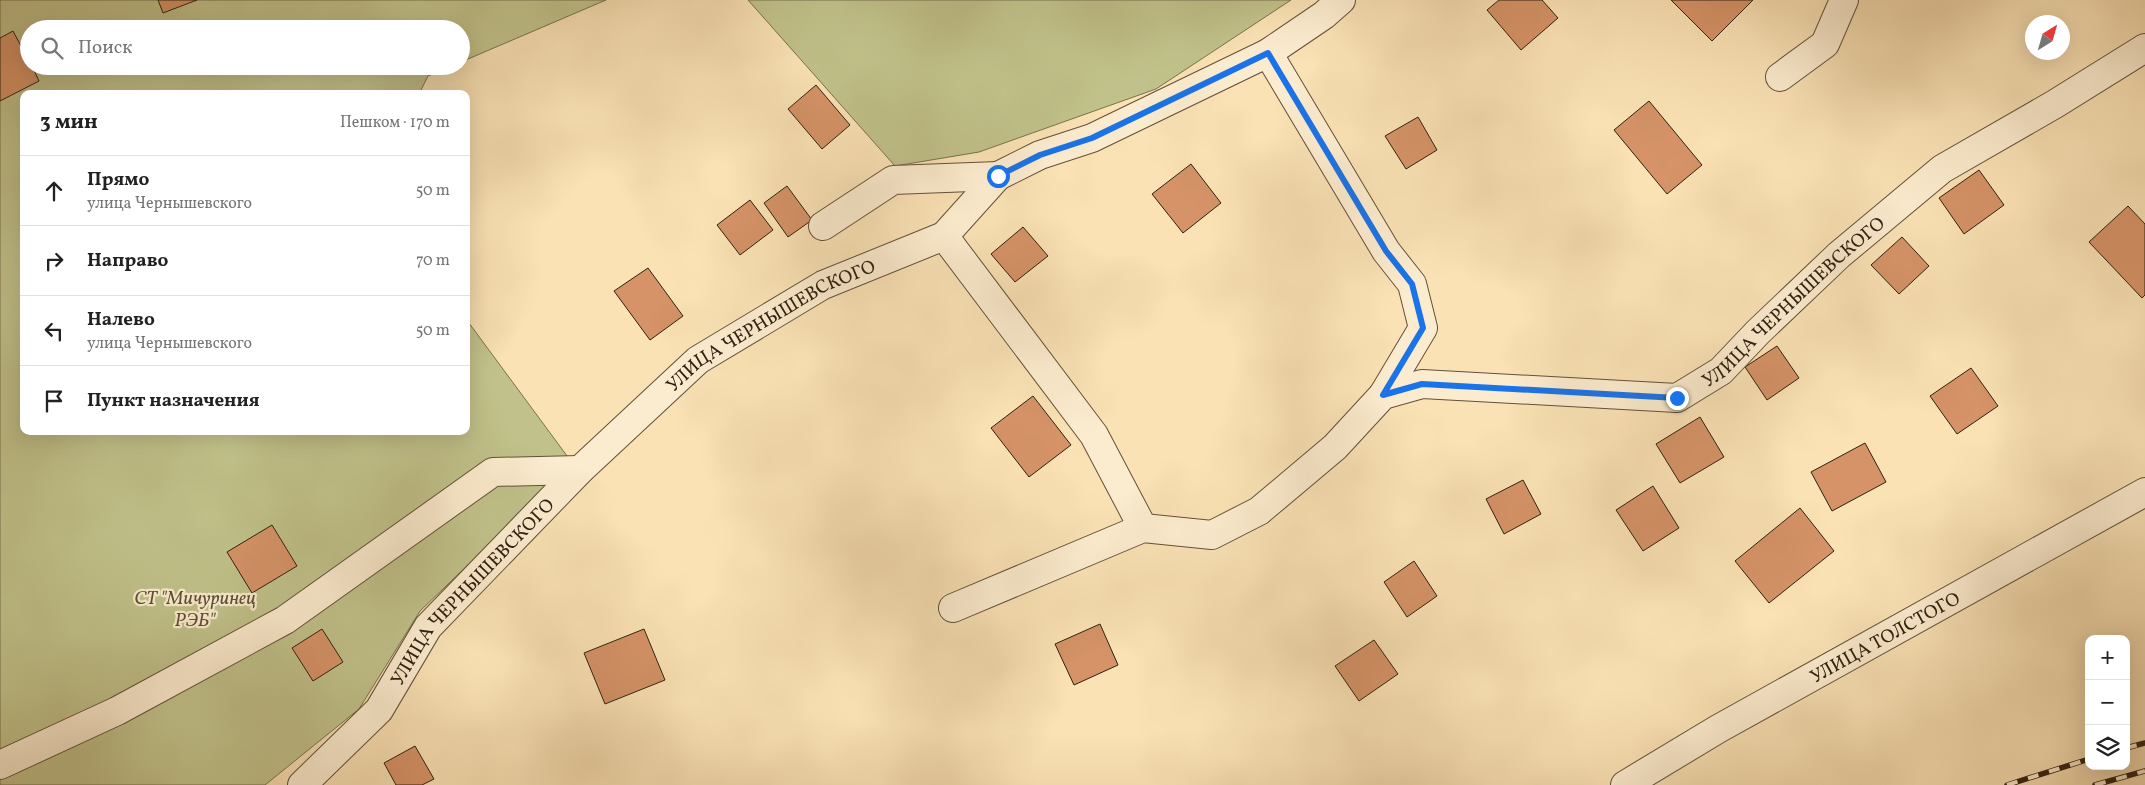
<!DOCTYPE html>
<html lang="ru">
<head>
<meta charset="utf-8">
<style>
  :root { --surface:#fff; --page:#f6f6f6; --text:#222; --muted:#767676; --line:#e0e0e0 }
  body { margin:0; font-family:Vollkorn,serif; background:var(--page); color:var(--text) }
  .controls { position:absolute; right:15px; bottom:15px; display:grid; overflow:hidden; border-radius:10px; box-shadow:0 5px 20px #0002 }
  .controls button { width:45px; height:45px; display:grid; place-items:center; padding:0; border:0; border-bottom:1px solid var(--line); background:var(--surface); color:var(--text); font:25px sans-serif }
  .compass { position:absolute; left:2025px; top:15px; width:45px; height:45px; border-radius:50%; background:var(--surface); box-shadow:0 5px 20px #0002; rotate:37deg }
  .stop { position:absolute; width:15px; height:15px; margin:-11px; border:4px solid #1a73e8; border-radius:50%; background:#fff }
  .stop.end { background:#1a73e8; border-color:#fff; box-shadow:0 1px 5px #0008 }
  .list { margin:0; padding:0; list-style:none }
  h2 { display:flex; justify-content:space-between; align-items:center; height:65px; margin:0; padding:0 20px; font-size:21px }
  h2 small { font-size:16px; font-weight:400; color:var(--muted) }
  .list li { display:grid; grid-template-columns:32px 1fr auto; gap:15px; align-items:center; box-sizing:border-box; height:70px; padding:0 20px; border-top:1px solid var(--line) }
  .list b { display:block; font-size:19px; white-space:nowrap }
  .list p { margin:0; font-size:16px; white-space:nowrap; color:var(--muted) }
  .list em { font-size:16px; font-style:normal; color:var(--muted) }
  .icon { flex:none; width:28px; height:28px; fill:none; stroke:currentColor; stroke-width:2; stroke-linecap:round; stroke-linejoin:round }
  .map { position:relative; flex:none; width:2145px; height:785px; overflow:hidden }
  .search { position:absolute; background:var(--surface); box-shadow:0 5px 20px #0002; left:20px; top:20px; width:450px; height:55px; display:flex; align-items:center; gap:12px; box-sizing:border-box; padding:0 18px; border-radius:28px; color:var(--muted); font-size:19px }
  .panel { position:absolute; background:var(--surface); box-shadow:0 5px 20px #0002; left:20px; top:90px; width:450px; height:345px; border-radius:10px }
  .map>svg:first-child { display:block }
  .green { fill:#c1c28b; stroke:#78714e }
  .building { fill:#d59367; stroke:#2f2011 }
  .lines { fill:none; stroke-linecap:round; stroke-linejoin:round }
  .minor-casing { stroke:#62503a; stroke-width:30 }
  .minor { stroke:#fceccf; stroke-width:28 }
  .rail-casing { stroke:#2f2011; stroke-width:5.5 }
  .rail { stroke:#fceccf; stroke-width:4; stroke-dasharray:11; stroke-linecap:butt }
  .route { stroke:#1a73e8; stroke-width:6 }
  .labels { text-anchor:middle; stroke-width:4.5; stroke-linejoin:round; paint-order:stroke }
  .street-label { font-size:19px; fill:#2f2011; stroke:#fceccf }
  .park-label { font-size:19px; font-style:italic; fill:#5b5136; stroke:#fceccf }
</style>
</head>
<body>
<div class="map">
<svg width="2145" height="785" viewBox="0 0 2145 785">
  <rect width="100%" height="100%" fill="#fae2b5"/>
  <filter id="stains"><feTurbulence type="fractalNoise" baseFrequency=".004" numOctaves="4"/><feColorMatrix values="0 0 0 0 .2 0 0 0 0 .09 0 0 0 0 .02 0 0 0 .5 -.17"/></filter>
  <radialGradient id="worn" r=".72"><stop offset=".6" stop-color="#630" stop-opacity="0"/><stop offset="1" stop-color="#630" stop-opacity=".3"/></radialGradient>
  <g class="green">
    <polygon points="0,0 606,0 461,62 461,29 29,29 29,66 451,66 428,76 419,94 24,94 24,431 466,431 466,319 573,464 420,611 359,709 265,785 0,785"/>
    <polygon points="748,0 1291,0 1156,89 979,152 895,166"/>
  </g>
  <g class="building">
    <polygon points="158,0 197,0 163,13"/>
    <polygon points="1499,0 1542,0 1558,18 1521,50 1487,10"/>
    <polygon points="1671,0 1753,0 1712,41"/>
    <polygon points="13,31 29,61 29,66 32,66 39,81 0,101 0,38"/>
    <polygon points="816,85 850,125 822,149 788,109"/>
    <polygon points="1649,101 1702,165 1667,194 1614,130"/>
    <polygon points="1418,117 1437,150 1406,169 1385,136"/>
    <polygon points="1191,164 1221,203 1183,233 1152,194"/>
    <polygon points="1979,170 2004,205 1964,234 1939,198"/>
    <polygon points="787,186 812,220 788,237 764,203"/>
    <polygon points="750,200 773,230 740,255 717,225"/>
    <polygon points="2128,206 2145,224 2145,295 2142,298 2089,242"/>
    <polygon points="1023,227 1048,256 1015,282 991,254"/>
    <polygon points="1902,237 1929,266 1899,294 1871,265"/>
    <polygon points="648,268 683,316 650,340 614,291"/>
    <polygon points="1777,346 1799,378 1767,400 1745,367"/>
    <polygon points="1971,368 1998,406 1957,434 1930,396"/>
    <polygon points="1033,396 1071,445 1029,477 991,428"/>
    <polygon points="1700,417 1724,457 1680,483 1656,444"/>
    <polygon points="1865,443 1886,482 1832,511 1811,472"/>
    <polygon points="1523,480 1541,514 1504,534 1486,499"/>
    <polygon points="1653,486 1679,528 1643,551 1616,510"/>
    <polygon points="1800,508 1834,551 1769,603 1735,561"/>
    <polygon points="272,525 297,566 252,593 227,552"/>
    <polygon points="1414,561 1437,596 1407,617 1384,582"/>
    <polygon points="1100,624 1118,665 1074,685 1055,644"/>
    <polygon points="322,629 343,662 313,681 292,648"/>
    <polygon points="644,629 665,680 605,704 584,653"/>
    <polygon points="1374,640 1398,674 1359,701 1335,666"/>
    <polygon points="415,746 434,779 422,785 396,785 384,763"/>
  </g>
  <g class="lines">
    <g class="minor-casing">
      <g id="minor">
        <polyline points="1268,53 1386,251 1412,284 1423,328 1383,395"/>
        <polyline points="1780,77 1825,44 1844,0"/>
        <polyline points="823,226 893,180 998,176"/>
        <polyline points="944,236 1094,435 1143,528"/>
        <path id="s1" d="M953,608L1143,528L1212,535L1259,511L1335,447L1383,395L1422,384L1677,398L1721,371L1758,332L1839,255L1942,169L2055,104L2145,48"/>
        <polyline points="0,765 117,711 285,620 493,472 580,470"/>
        <path id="s2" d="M302,785L379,710L428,627L580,470L698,360L823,285L944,236L998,176L1040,155L1092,138L1268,53L1324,15L1341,0"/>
        <path id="s3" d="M1625,785L1718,729L2145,492"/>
      </g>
    </g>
    <use href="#minor" class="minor"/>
    <g class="rail-casing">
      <g id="rail">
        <polyline points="2126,748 2145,743"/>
        <polyline points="2007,785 2089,759"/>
        <polyline points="2095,785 2145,771"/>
      </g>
    </g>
    <use href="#rail" class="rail"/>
  </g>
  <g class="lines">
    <polyline class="route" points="998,176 1040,155 1092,138 1268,53 1386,251 1412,284 1423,328 1383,395 1422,384 1677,398"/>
  </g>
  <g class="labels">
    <g class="street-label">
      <text dy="7" stroke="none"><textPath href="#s1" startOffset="946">УЛИЦА ЧЕРНЫШЕВСКОГО</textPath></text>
      <text dy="7" stroke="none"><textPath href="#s2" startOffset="664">УЛИЦА ЧЕРНЫШЕВСКОГО</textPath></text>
      <text dy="7" stroke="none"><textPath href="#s2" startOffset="259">УЛИЦА ЧЕРНЫШЕВСКОГО</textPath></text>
      <text dy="7" stroke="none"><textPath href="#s3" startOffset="299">УЛИЦА ТОЛСТОГО</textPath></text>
    </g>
    <g class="park-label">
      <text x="195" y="604">СТ "Мичуринец<tspan x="195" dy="22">РЭБ"</tspan></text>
    </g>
  </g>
  <rect width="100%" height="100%" filter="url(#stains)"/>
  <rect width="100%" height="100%" fill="url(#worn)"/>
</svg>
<div class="controls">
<button>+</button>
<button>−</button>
<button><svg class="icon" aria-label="layers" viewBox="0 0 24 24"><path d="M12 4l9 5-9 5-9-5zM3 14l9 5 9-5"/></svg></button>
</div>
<svg class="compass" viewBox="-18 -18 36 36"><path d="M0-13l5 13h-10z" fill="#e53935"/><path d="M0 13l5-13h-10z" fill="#767676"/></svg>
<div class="stop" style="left:998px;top:176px"></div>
<div class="stop end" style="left:1677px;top:398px"></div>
<div class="search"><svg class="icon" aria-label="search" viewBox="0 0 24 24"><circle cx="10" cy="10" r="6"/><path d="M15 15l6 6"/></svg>Поиск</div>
<section class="panel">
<h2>3 мин<small>Пешком · 170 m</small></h2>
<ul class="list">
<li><svg class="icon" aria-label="ahead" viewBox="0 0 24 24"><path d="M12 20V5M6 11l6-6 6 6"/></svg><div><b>Прямо</b><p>улица Чернышевского</p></div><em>50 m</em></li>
<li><svg class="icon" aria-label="right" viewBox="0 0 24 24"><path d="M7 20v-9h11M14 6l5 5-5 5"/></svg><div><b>Направо</b></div><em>70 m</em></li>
<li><svg class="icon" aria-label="left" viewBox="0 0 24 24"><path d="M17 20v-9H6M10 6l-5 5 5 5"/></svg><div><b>Налево</b><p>улица Чернышевского</p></div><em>50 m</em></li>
<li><svg class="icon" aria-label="arrive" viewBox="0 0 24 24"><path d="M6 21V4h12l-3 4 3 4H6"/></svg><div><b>Пункт назначения</b></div></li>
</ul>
</section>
</div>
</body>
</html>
